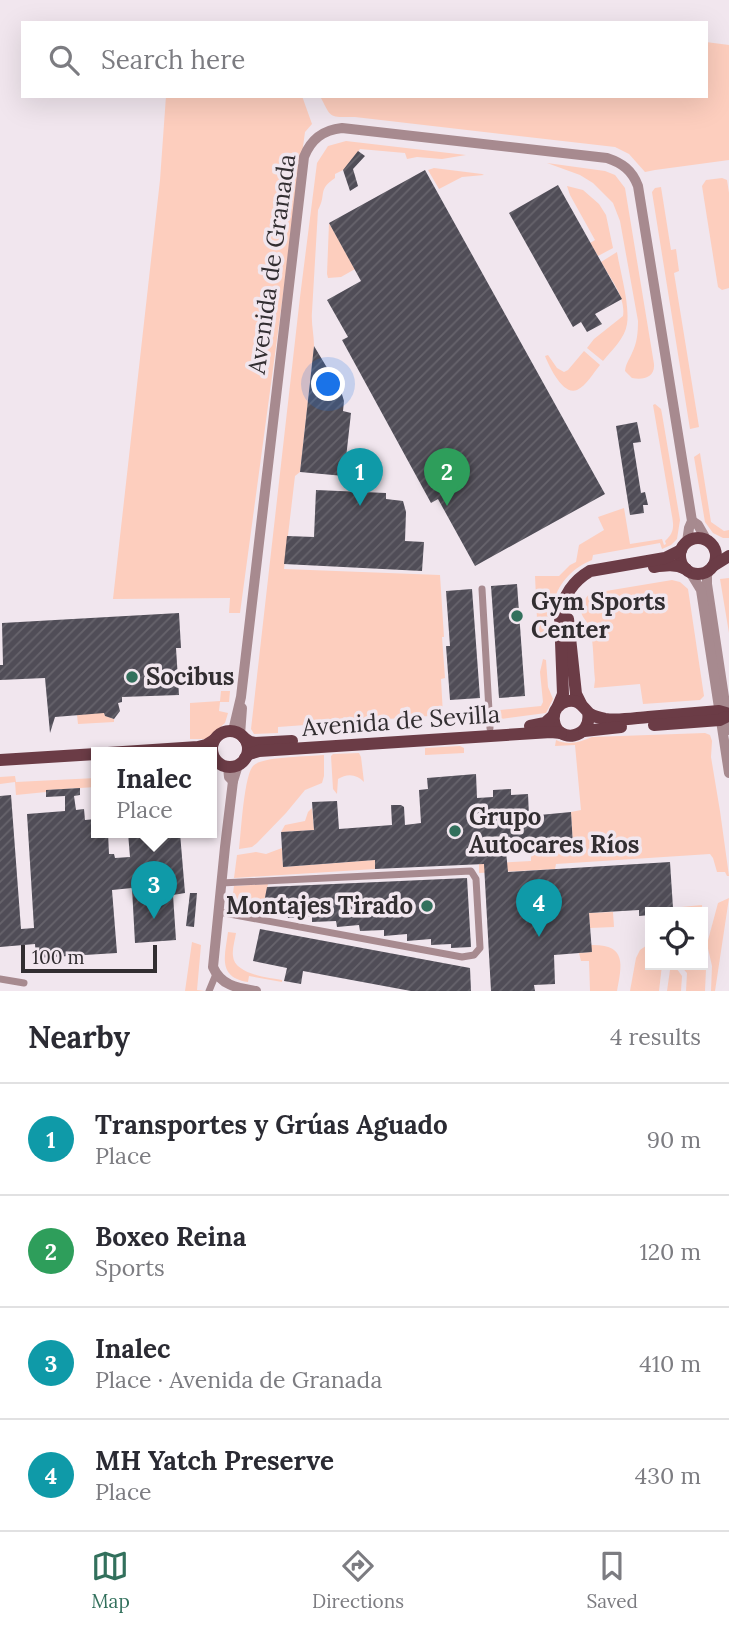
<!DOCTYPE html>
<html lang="en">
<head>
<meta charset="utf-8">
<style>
  :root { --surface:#fff; --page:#f2f2f3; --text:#2b2b33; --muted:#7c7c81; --line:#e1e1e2; --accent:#32705c }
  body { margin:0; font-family:Lora,serif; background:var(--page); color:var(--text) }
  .controls { position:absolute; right:21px; bottom:21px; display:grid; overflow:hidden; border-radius:0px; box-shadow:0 7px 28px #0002 }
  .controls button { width:63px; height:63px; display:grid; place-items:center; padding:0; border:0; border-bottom:2px solid var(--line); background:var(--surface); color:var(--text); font:35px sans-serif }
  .scale { position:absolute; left:21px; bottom:18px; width:136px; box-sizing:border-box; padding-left:7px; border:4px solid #322e31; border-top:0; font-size:19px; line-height:24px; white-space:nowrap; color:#322e31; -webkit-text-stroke:5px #f1e6ee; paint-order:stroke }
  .you { position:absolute; left:329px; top:385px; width:24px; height:24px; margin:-18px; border:5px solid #fff; border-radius:50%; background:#1a73e8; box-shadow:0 0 0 10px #1a73e833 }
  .badge { display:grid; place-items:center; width:46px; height:46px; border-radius:50%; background:var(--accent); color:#fff; font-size:23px; font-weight:700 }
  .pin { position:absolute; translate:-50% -58px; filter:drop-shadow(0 2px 4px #0008) }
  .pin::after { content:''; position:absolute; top:37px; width:24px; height:21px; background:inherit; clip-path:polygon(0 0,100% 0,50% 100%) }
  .popup { position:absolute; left:91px; top:747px; width:126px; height:91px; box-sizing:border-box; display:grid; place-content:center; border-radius:0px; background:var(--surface); filter:drop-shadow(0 2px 5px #0005); font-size:23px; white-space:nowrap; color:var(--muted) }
  .popup b { font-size:26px; color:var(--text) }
  .popup::after { content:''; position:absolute; left:50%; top:100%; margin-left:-14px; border:14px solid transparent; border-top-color:var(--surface) }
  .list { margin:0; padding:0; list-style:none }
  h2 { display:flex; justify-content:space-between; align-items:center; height:91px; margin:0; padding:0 28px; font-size:30px }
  h2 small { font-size:23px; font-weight:400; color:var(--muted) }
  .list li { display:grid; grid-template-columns:46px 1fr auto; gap:21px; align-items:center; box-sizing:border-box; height:112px; padding:0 28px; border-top:2px solid var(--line) }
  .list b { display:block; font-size:26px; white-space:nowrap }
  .list p { margin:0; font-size:23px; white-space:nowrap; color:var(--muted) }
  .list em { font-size:23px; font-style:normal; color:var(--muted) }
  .icon { flex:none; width:38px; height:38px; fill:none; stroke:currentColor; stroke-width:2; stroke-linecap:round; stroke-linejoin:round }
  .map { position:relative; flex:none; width:729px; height:991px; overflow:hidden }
  .search { position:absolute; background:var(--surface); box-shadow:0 7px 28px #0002; left:21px; right:21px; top:21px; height:77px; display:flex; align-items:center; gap:18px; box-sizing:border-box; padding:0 24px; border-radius:0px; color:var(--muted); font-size:26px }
  .sheet { height:539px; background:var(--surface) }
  nav { display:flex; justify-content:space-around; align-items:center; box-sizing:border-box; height:98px; border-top:2px solid var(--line); background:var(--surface); font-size:19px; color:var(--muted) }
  nav a { display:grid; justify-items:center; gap:4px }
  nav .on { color:var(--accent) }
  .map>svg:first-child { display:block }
  .green { fill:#fdcebe }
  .building { fill:url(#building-hatch) }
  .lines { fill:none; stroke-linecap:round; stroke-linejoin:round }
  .minor { stroke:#a78a8f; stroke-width:7 }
  .tertiary { stroke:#a78a8f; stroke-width:10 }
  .primary { stroke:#6b3c46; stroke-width:12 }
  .poi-dot { fill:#32705c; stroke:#f1e6ee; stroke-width:2.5 }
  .labels { text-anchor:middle; stroke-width:7; stroke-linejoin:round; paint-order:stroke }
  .street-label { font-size:24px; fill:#322e31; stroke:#f1e6ee }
  .poi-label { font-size:24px; font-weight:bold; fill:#322e31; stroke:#f1e6ee; text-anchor:start }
</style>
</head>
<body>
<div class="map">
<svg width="729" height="991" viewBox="0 0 729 991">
  <defs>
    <pattern id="building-hatch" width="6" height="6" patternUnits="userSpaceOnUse" patternTransform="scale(1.75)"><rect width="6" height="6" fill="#504d57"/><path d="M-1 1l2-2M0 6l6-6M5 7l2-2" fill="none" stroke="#67646c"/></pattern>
  </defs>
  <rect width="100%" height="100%" fill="#f1e6ee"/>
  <g class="green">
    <path d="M706,42L729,45V160L655,170L645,172L629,154L615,147L355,117C328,117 332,119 320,96H706Z"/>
    <polygon points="166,96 302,96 312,124 305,132 240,613 229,613 230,598 113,599 160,180"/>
    <path d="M346,141L466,155L442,159L417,157L407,159L405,153L360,149L343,170L335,174V178C317,190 327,194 318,210L312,312C311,324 314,334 314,346L300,472L295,476L284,569L440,575L444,637H442L445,678L441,679L443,715L278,727V733L254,734L251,729L300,297L317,163L328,146Z"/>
    <path d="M547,163L605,171L615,175L625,188L654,364C655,378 643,380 632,378L625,371C626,363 629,360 632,353C637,343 638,333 638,321L620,221L613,203L593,183L580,175Z"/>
    <polygon points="434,168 482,174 484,175 462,177 439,189 428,170"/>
    <polygon points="722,178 727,180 729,193 729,288 722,290 718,287 702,186 706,180"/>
    <polygon points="567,186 583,190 599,204 606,215 613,248 598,256 590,243 595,240 570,195"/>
    <polygon points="661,187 671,250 676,249 679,271 674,273 699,427 690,429 652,192 655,188"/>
    <polygon points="329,223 355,269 341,277 328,278 327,274"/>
    <path d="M617,252C620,271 630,305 627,324C625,338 612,350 603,361L587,348L594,339L623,316C626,297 610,278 601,262Z"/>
    <path d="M584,351L600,365C594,372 586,386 577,390C563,396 549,366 545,356L548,355L557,368L564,372L568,370Z"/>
    <path d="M655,404L661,409L662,414L680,520L677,539L671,545L662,549L660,543L593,555L592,560C574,567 559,582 554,601C552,606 552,613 550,618C545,628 543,627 544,639L538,640L535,576H559L570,565L576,562L579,545L604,530L598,517L624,508L630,544L662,539L664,545L666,544L665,541C674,533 674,527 672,516L653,405Z"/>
    <polygon points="700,453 711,522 724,531 729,530 729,538 723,538 713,533 705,522 694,457"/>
    <polygon points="729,578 729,633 720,579"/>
    <path d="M672,580L680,582L688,589L704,696L700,700L643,704L640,684L594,688L595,680C593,663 594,645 590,628C588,621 580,617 581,608C583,600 588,594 595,591L600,592Z"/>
    <polygon points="543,659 546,660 548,687 553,699 546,713 501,719 500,710 541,706 543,702 540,672"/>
    <polygon points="221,691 230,691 229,702 220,702 219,711 228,713 225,723 209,737 206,739 190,739 190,703 220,701"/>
    <polygon points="104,709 105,716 114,719 114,722 78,724 77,715"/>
    <path d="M705,733L710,735L712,741L711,757L720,811L729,876H727L725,872H717L713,858L710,854L556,864L555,869L479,873V864L531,861V850L573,846L571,812L581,810L575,745L555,746L556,740C569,746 580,742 592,737Z"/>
    <polygon points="460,746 464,748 464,753 425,755 425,748"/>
    <path d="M359,753L361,757L364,782C357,774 347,773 338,779L337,794L333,789L331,756L333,754Z"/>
    <path d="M324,755V776L322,783L305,790L286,813L257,843L252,847L239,849C241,834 244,772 254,765C265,756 308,757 324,755Z"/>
    <polygon points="15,776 16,782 96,778 96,787 47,790 46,792 16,795 15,782 0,784 0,777"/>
    <polygon points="312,808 314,830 281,832 285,825 305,821 308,812"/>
    <polygon points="282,848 283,867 375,860 375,869 234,878 237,855 256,852 266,854"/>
    <polygon points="268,884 262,913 231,907 234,886"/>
    <polygon points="729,898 715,991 711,991 712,966 707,944 718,903"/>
    <polygon points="702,905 702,910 698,912 650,912 650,914 650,910"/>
    <polygon points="613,912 614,927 590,928 589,913"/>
    <path d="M228,932L236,933C235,940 232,949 233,956C234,974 269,978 282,980V982L249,976L248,982C217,977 225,956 228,932Z"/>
    <polygon points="192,942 201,945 197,990 205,991 185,991"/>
    <polygon points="650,943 650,965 662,965 659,991 630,991 636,958 640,950"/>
    <path d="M591,945C627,944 622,965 617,991H590L589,961H581L579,953L591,952Z"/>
    <polygon points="703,954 706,969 705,991 686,991 687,973 680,965 703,965"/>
    <polygon points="674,965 682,976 681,991 667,991 670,970"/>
  </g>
  <g class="building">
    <polygon points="358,151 365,156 353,169 358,186 350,191 343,170"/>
    <polygon points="425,170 605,494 475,566 438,499 431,503 342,340 348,337 327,300 361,281 329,223"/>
    <polygon points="558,185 622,299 595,314 602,324 587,332 581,322 573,327 509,213"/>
    <polygon points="314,346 341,391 344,401 343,411 351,413 344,476 300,472"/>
    <polygon points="637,422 641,442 633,443 641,493 645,492 648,505 643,505 644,513 630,515 616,426"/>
    <polygon points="316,490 386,493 386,499 403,501 406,512 405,541 424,542 422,571 284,564 287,536 314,537"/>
    <polygon points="517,584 525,696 499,698 491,586"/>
    <polygon points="472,589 480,698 450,700 446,646 450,646 446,591"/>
    <polygon points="179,613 181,648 176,648 179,695 122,697 122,702 118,703 120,711 114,719 105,716 104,713 55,717 50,733 45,678 0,680 0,665 3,665 2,623"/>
    <polygon points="476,774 477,798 493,797 493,790 511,789 511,795 528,794 529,816 571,812 573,846 506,851 508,872 670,862 673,908 650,910 650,915 639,916 639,910 589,913 592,952 554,955 555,984 534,985 535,991 491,991 484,864 375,869 375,860 283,867 281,832 314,830 312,802 337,801 339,829 392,825 391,805 401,805 404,807 405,825 421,823 419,790 428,789 427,778"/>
    <polygon points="80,788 80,795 74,796 76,810 84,809 85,820 96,819 96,833 108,833 109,854 114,854 115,858 130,857 128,833 180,833 185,893 173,895 176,940 135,943 132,888 112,890 117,953 36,958 35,944 0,947 0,796 11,795 21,929 34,928 27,814 65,811 65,796 46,797 46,790"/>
    <polygon points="467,878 471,947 451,948 451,944 431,945 431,939 407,941 407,934 384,936 384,930 360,931 359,925 337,927 336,921 312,922 312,916 288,918 287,911 262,913 267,887"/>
    <polygon points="190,893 197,893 194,927 186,926"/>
    <polygon points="260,929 470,968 471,991 411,991 303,971 301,984 284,981 287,968 253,961"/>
  </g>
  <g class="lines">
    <g class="minor">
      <polyline points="482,589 490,728"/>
      <polyline points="219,912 462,957 474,955 480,948 476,879 471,871 221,883"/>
      <polyline points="0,979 24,983"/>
      <polyline points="209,991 216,974"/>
    </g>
    <g class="tertiary">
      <polyline points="692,521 698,525 706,539"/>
      <polyline points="710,569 707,575 707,584 729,730"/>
      <polyline points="690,572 701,590 729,773"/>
      <path d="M233,731L241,697L304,157C311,139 323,130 342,128L607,158C622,163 632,170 638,186L692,521L689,528L687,542"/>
      <polyline points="240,735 242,708"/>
      <path d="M238,765L233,781L225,847L213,967C221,986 238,988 256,991"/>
      <polyline points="228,767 229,777 233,781"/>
    </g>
    <g class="primary">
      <circle cx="698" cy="556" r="18"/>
      <polyline points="713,566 729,556"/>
      <path d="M654,567C666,565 675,564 686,569"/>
      <polyline points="568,619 576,694 581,704"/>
      <path d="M558,706L563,694L560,616C563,596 573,581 590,571L665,558L681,550"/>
      <path d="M588,712C593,739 557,744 554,721C552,711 559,703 568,701C580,699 583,708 590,714C595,717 600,718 605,719C619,721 635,718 648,717C672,715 695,713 719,711L726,713"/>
      <polyline points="654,725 720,720 726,717"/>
      <polyline points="530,726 545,723 554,715"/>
      <polyline points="584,731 621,727"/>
      <circle cx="230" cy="749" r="18"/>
      <polyline points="244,738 250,742 255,743 292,741"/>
      <polyline points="108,753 198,747 206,745 214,740"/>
      <polyline points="245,758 249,754 259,751 551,732 561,733"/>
      <polyline points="0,760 96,754"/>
    </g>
  </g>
  <g class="poi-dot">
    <circle cx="517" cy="616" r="7"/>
    <circle cx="132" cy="677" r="7"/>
    <circle cx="455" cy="831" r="7"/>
    <circle cx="427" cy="906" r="7"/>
  </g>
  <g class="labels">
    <g class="street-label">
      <text transform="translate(272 264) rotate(-82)" y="8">Avenida de Granada</text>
      <text transform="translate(401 721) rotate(-4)" y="8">Avenida de Sevilla</text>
    </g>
    <g class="poi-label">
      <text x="531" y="610">Gym Sports<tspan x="531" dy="28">Center</tspan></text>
      <text x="146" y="685">Socibus</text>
      <text x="469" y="825">Grupo<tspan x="469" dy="28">Autocares Ríos</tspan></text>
      <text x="413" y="914" text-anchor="end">Montajes Tirado</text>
    </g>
  </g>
</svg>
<div class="controls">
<button><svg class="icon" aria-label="locate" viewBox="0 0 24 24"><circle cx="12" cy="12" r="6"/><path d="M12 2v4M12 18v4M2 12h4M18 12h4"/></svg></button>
</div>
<div class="scale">100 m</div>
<div class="you"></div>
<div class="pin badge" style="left:360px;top:506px;background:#0f9aa8">1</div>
<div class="pin badge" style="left:447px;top:506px;background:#2e9e5b">2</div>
<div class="pin badge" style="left:154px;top:919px;background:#0f9aa8">3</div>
<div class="popup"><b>Inalec</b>Place</div>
<div class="pin badge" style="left:539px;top:937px;background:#0f9aa8">4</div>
<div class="search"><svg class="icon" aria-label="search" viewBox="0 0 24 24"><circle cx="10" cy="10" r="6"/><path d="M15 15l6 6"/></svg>Search here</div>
</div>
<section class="sheet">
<h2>Nearby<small>4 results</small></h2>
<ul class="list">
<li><span class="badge" style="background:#0f9aa8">1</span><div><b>Transportes y Grúas Aguado</b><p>Place</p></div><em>90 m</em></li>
<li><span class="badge" style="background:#2e9e5b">2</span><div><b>Boxeo Reina</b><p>Sports</p></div><em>120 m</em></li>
<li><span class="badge" style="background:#0f9aa8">3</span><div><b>Inalec</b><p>Place · Avenida de Granada</p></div><em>410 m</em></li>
<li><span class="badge" style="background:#0f9aa8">4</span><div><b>MH Yatch Preserve</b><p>Place</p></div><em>430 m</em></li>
</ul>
</section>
<nav>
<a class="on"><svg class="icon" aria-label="map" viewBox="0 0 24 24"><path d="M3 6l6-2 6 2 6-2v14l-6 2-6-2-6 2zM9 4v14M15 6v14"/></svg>Map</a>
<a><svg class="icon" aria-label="directions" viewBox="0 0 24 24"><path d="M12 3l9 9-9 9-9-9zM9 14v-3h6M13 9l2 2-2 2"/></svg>Directions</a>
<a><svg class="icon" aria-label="saved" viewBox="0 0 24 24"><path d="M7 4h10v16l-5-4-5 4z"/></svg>Saved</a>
</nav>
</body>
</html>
